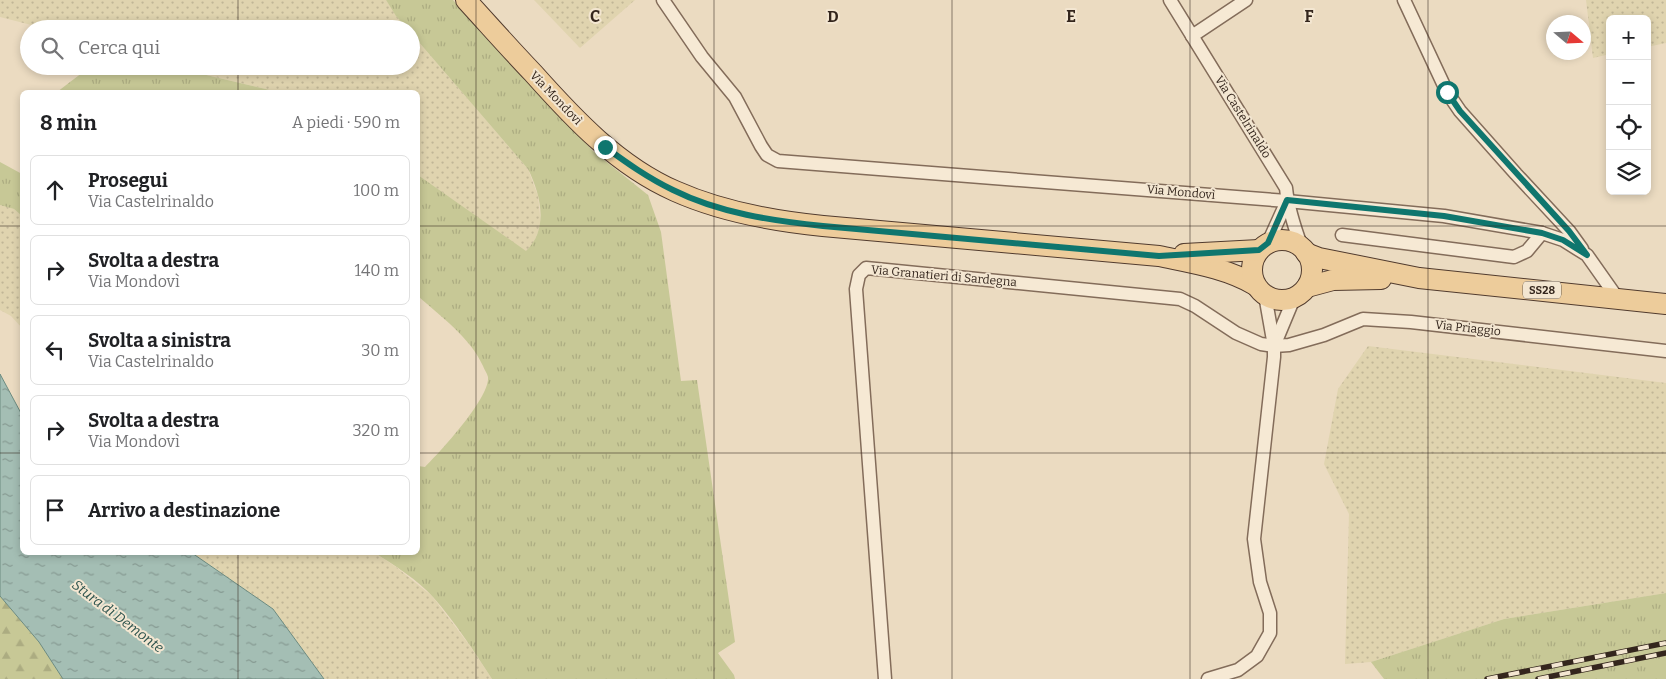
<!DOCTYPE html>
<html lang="it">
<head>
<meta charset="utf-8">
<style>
  :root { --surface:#fff; --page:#f2f2f2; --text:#202124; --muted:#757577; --line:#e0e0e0 }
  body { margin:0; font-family:Bitter,serif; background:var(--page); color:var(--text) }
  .controls { position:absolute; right:15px; top:15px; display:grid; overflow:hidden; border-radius:8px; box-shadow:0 2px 8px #0003 }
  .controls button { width:45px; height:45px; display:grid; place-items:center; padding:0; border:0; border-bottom:1px solid var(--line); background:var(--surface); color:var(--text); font:25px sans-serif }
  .compass { position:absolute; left:1546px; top:15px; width:45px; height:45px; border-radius:50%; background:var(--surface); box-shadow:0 2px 8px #0003; rotate:109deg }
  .stop { position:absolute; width:15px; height:15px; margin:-11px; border:4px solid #0f766e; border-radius:50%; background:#fff }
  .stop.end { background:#0f766e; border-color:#fff; box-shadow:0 1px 5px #0008 }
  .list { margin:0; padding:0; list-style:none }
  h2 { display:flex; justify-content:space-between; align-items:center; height:65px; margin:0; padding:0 20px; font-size:21px }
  h2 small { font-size:16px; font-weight:400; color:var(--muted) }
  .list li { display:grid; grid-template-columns:32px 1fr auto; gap:15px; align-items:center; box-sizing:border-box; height:70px; margin:0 10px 10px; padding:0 10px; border:1px solid var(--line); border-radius:8px }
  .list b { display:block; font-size:19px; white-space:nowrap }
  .list p { margin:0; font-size:16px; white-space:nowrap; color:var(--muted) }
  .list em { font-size:16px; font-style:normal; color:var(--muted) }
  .icon { flex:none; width:28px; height:28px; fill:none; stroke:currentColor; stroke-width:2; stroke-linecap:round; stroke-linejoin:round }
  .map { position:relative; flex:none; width:1666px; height:679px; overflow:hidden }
  .search { position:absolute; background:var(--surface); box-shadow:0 2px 8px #0003; left:20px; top:20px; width:400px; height:55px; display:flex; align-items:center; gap:12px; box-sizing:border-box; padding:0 18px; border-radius:28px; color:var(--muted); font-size:19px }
  .panel { position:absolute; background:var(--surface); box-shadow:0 2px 8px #0003; left:20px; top:90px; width:400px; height:465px; border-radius:8px }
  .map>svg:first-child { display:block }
  .farmland { fill:url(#farmland-dots) }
  .grass { fill:url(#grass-tufts) }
  .forest { fill:url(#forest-firs) }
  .water { fill:url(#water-ripples); stroke:#6c8b80 }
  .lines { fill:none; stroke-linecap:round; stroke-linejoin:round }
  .street-casing { stroke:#836c5a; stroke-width:15 }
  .primary-casing { stroke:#513b2e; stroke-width:22 }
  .street { stroke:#f6e9d4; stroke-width:12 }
  .primary { stroke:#edcc9b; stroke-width:20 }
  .rail-casing { stroke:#34261d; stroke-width:5.5 }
  .rail { stroke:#f3e6d1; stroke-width:4; stroke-dasharray:11; stroke-linecap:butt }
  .route { stroke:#0f766e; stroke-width:6 }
  .grid { fill:none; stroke:#34261d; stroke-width:1; stroke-opacity:0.55 }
  .labels { text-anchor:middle; stroke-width:4; stroke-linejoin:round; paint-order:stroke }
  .shield { fill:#f3e6d1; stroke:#6d6053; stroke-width:1 }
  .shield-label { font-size:11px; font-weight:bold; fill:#34261d }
  .street-label { font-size:12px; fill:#34261d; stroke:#f3e6d1 }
  .water-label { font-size:14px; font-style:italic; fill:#2d534d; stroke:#f3e6d1 }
  .grid-label { font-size:16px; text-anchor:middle; font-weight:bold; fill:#34261d; stroke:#f3e6d1; stroke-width:4; stroke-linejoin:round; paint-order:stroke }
</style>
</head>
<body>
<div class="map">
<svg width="1666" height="679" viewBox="0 0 1666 679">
  <defs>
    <pattern id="farmland-dots" width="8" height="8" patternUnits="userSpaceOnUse" patternTransform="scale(1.25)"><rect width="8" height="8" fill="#e0d4af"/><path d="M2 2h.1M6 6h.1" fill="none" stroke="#c1b696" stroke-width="1.8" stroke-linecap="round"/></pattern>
    <pattern id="grass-tufts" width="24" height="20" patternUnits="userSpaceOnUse" patternTransform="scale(1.25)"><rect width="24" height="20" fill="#c7c896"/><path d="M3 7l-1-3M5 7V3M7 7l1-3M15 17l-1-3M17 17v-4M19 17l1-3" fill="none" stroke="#acac81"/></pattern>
    <pattern id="forest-firs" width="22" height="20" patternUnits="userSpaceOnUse" patternTransform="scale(1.25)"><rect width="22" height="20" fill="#c7c896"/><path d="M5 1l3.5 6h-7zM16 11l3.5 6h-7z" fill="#acac81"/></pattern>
    <pattern id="water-ripples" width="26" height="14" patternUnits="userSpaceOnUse" patternTransform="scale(1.25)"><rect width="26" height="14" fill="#a4beb4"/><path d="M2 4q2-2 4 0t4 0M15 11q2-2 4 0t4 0" fill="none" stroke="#869a92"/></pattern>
  </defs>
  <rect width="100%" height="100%" fill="#ebdbc1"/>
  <g class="farmland">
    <polygon points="0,0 386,0 396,15 408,29 47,29 0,17"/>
    <polygon points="534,0 635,0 580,48"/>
    <polygon points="1586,0 1666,0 1666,43 1647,47 1647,19 1610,19 1610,54 1593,58"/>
    <polygon points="411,33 528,169 538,196 541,225 533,244 526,252 418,175 418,92 278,92 168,66 411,66"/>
    <polygon points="0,205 14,209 22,216 22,328 11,316 0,310"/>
    <polygon points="1368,346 1666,383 1666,593 1504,619 1371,662 1345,664 1349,514 1324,464 1338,389"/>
    <polygon points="192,553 375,553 396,567 432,596 470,646 492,679 324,679 273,609"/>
  </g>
  <g class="grass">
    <path d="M386,0H453L593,151L648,195L661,232L681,381L697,380L735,642L718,653L734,675L735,679H492C474,651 455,622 433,597C418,580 394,565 375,553L418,552V466L425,467C440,452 490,398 488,377C487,373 484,369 483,366C470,337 441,317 418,296V175L526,251C549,229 541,195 528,169L411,33V29H408L396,16Z"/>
    <polygon points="91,66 168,66 278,92 57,92"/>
    <polygon points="0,162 22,174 22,216 14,209 0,205"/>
    <polygon points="1666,593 1666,679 1384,679 1371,662 1504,619"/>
  </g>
  <polygon class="forest" points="0,596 39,642 63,679 0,679"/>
  <polygon class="water" points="0,374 22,415 22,552 192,553 273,609 324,679 63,679 39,642 0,596"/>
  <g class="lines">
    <g class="street-casing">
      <g id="street">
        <polyline points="663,0 702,57 735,97 761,146 767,155 778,161 1287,201 1444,216 1542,233 1563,240 1587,255 1618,299"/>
        <path d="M1170,0L1286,188C1288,209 1295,229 1302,248"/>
        <polyline points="1404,0 1447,92 1460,111 1516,174 1569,231 1582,249"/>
        <polyline points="1192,36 1246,0"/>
        <polyline points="1342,235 1514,257 1527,251 1542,233"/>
        <polyline points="1268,243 1287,201"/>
        <polyline points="1274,346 1294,298"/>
        <polyline points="885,679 856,289 859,275 866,268 1180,299 1195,306 1236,333 1261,344 1274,346 1289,345 1324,335 1363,319 1411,322 1666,351"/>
        <polyline points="1208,679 1238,670 1257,656 1270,633 1270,613 1260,582 1254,539 1274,357 1274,346 1265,295"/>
      </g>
    </g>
    <g class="primary-casing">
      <g id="primary">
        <path d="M466,0C488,24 510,49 533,73C574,119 618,166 675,191C722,212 772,221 823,226L1159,256C1192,263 1226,268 1255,285"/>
        <circle cx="1282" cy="270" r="30"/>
        <polyline points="1306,253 1319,258 1419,278 1666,304"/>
        <polyline points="1184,254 1259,250"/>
        <polyline points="1307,287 1333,280 1381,279"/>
      </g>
    </g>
    <use href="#street" class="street"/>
    <use href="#primary" class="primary"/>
    <g class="rail-casing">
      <g id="rail">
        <polyline points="1487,679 1666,643"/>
        <polyline points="1538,679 1666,653"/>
      </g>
    </g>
    <use href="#rail" class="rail"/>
  </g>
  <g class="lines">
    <path class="route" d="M605,147C627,163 648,178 673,190C719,213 773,221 823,226L1159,256L1259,250L1268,243L1287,200L1444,216L1542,233L1563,240L1587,255L1569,231L1460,111L1447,92"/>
  </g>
  <path class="grid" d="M238,0V29M476,0V679M714,0V679M952,0V679M1190,0V679M1428,0V679M238,66V92M0,226H22M418,226H1666M0,453H22M418,453H1666M238,552V679"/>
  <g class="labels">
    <rect class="shield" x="1523" y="281.5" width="38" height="17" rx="4"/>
    <g class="shield-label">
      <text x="1542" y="294">SS28</text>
    </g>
    <g class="street-label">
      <text transform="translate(556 98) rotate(46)" y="4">Via Mondovì</text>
      <text transform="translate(1243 117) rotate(58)" y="4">Via Castelrinaldo</text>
      <text transform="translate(1181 192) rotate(5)" y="4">Via Mondovì</text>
      <text transform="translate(944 276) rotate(5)" y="4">Via Granatieri di Sardegna</text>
      <text transform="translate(1468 328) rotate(6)" y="4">Via Priaggio</text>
    </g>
    <g class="water-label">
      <text transform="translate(118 616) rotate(37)" y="5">Stura di Demonte</text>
    </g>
  </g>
  <g class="grid-label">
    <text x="595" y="22">C</text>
    <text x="833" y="22">D</text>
    <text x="1071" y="22">E</text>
    <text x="1309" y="22">F</text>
  </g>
</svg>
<div class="controls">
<button>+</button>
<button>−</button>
<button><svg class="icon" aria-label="locate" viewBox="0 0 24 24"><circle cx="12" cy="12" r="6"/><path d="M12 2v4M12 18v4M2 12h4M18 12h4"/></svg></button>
<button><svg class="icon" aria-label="layers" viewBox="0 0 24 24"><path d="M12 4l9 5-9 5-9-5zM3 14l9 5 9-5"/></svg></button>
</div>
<svg class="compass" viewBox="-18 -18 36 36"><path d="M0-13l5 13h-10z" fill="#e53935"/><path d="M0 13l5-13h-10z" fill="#757577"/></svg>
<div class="stop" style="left:1447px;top:92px"></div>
<div class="stop end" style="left:605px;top:147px"></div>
<div class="search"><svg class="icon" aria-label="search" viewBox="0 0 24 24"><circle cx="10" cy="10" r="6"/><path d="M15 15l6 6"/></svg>Cerca qui</div>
<section class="panel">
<h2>8 min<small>A piedi · 590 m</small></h2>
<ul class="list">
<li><svg class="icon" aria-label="ahead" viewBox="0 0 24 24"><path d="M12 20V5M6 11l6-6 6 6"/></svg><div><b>Prosegui</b><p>Via Castelrinaldo</p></div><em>100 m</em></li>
<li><svg class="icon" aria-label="right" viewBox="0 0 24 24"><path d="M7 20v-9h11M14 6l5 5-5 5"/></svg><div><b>Svolta a destra</b><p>Via Mondovì</p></div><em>140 m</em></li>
<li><svg class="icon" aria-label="left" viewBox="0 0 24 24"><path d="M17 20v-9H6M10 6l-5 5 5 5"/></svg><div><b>Svolta a sinistra</b><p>Via Castelrinaldo</p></div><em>30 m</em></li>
<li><svg class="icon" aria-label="right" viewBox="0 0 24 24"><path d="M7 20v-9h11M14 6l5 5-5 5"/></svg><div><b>Svolta a destra</b><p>Via Mondovì</p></div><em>320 m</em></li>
<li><svg class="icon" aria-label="arrive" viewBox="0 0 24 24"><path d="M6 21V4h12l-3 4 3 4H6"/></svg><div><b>Arrivo a destinazione</b></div></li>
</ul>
</section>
</div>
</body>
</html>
